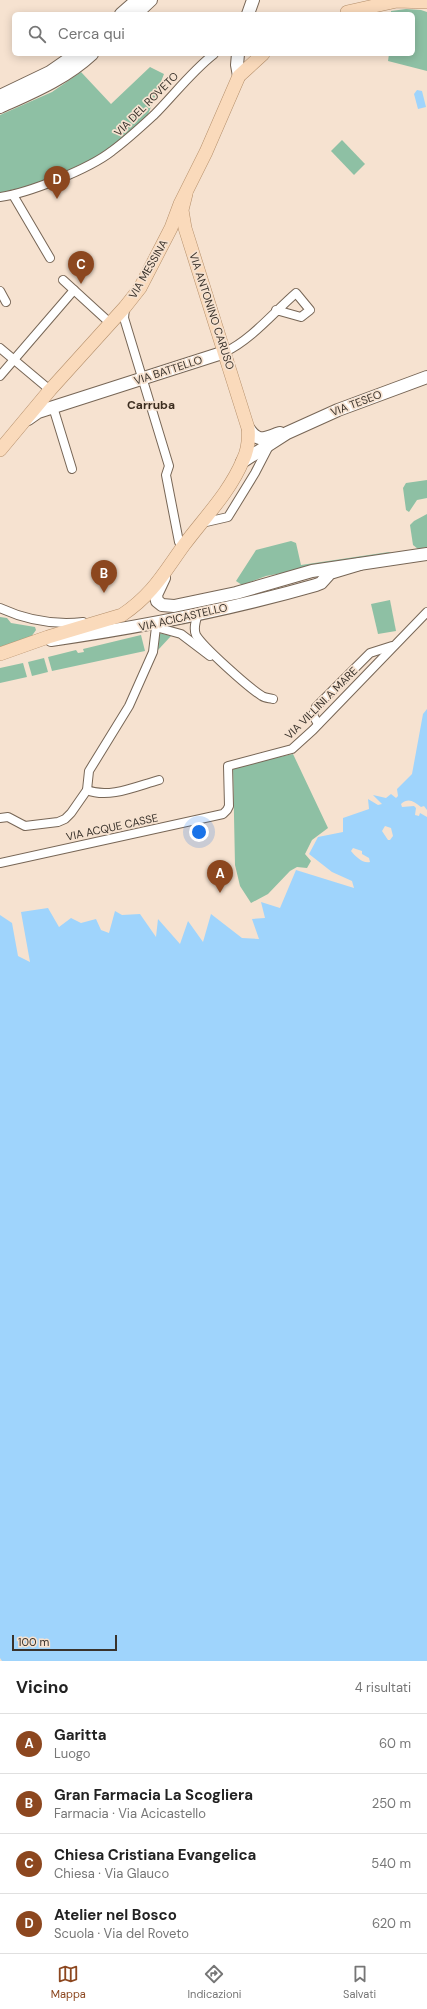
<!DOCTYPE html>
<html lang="it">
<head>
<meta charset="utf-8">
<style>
  :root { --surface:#fff; --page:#f6f6f6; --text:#222; --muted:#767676; --line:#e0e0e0; --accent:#8c471f }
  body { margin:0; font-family:"DM Sans",sans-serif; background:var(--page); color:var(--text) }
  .scale { position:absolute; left:12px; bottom:10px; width:105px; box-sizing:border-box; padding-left:4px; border:2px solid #39322b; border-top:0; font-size:11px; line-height:14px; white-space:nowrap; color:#39322b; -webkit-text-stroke:3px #f6e2d0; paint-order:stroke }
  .you { position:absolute; left:199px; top:832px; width:14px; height:14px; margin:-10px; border:3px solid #fff; border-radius:50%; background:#1a73e8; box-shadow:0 0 0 6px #1a73e833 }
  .badge { display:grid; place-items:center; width:26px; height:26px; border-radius:50%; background:var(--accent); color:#fff; font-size:13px; font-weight:700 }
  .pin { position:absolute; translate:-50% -33px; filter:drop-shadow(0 1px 2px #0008) }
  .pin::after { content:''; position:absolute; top:21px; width:14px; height:12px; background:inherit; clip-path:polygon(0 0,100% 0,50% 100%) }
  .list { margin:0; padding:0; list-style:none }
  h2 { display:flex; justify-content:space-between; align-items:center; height:52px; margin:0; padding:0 16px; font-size:17px }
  h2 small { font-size:13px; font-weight:400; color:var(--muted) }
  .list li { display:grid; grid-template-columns:26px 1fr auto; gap:12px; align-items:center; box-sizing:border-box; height:60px; padding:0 16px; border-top:1px solid var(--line) }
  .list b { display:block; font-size:15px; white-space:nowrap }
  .list p { margin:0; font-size:13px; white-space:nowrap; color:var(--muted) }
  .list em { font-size:13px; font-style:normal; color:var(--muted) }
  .icon { flex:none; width:22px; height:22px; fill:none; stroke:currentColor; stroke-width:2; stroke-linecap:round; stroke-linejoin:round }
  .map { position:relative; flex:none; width:427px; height:1661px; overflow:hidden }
  .search { position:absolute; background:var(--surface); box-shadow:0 2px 10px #0003; left:12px; right:12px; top:12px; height:44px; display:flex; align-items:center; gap:10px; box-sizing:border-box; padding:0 14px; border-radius:6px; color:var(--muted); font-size:15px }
  .sheet { height:292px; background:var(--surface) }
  nav { display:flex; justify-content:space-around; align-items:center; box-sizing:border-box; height:56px; border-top:1px solid var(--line); background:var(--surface); font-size:11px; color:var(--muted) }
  nav a { display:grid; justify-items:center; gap:2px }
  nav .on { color:var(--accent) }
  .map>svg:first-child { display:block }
  .green { fill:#8ec0a4 }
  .water { fill:#9fd4fc; fill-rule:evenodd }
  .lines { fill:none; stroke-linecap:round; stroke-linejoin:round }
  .street-casing { stroke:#776656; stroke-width:10 }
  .secondary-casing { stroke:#776656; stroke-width:14 }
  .primary-casing { stroke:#b48f6b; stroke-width:14 }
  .street { stroke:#fff; stroke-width:8 }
  .secondary { stroke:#fff; stroke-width:12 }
  .primary { stroke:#fadabb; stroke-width:13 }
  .labels { text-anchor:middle; stroke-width:3.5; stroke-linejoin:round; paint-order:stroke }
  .street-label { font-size:11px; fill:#39322b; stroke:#f6e2d0 }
  .neighbourhood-label { font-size:12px; font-weight:bold; fill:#3c2d1f; stroke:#f6e2d0 }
</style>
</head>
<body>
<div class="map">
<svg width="427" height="1661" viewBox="0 0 427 1661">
  <rect width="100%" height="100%" fill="#f6e2d0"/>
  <g class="green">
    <polygon points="406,9 421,10 427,12 427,71 388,61 389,54 413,54 413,14 391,14 391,11"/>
    <polygon points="150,67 164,74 147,117 107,151 84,163 25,189 16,192 14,189 11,190 11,192 0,194 0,115 52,92 81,72 111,104"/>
    <polygon points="342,140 365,164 354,175 331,151"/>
    <polygon points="427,480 427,498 417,500 409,512 406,510 403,488 406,483"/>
    <polygon points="427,514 427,547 418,549 413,545 410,525 414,521"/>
    <polygon points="291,541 296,543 301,565 389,552 392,553 266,576 242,585 236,581 256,550"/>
    <polygon points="390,600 396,631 378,634 371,604"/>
    <polygon points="0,617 7,618 11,623 35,627 36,630 31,637 0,647"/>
    <polygon points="159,633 171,636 158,650"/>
    <polygon points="141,635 145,651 52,671 48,657 76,650 78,653 84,652 83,649"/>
    <polygon points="44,658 48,672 32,676 28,662"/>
    <polygon points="23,663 27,677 0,683 0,668"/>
    <polygon points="293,754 328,828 312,840 305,854 311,861 307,868 297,867 290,871 268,894 251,903 240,886 235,865 233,767"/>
  </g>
  <g class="water">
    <polygon points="417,90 422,91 426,107 418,109 414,94"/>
    <path d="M427,709V810L424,806L421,807C414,802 409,797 401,804L402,807L414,806L416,808L415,815L419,816L420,813L427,817V1661H2L0,1658V915L12,923L18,956L30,962L21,912L48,908L59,927L71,918L81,923L96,919L101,930L109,933L115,911L122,915L140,914L156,937L158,919L180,944L188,921L203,942L211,914L242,938L259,939L252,919L265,918L261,902L280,908L296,870L354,888L352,881L332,872L309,854L318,837L343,832V818L369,809L368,799L378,805L382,804L373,795L386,798L391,794L396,798L398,796L397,789L412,774L423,714ZM385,826L391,828L393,836L390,840H388L382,831ZM353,848L362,851V854L369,858L370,862C363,864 355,856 351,851Z"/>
  </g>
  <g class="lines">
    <g class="street-casing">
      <g id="street">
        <polyline points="13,195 50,258"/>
        <path d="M0,197C29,193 89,169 112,151C127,140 141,127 154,115C174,95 191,72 214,54"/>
        <polyline points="63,280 110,323"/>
        <polyline points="0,291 6,302"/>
        <polyline points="125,308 124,318 169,466 166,475 179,542 184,545"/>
        <polyline points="0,348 50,390"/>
        <path d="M225,352C251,340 274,312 296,293L310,310L301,317L276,310"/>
        <polyline points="0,376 74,290"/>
        <polyline points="53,407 72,469"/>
        <polyline points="202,523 228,517 255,473 269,446"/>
        <path d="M0,608C26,620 55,625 83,622"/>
        <path d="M198,614C196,620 193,628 196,635C203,647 249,688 262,696C265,698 269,698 273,699"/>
        <polyline points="152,626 181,634 210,656"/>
        <polyline points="318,724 313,715 316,707 370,653 392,646"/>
        <path d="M87,790C109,799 137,786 159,780"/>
        <polyline points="0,818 8,817 25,826 58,822 65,819 71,813 87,790 89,771 129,706 153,652 156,627"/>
        <polyline points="0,863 223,814 227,810 229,806 228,766 292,749 313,730 427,612"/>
      </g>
    </g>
    <g class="secondary-casing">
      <g id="secondary">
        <polyline points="121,14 137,0"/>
        <polyline points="136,14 151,0"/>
        <polyline points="248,14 253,0"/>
        <polyline points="238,54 237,65 239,76"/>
        <polyline points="0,96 50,72 76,54"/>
        <path d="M0,107C33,92 65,79 92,54"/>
        <polyline points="28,419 38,412 225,352"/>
        <path d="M248,428C259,444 264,438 280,433"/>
        <polyline points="242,462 287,433 338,410 427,377"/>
        <polyline points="164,578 156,595 157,601 162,605 174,606 236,593 312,571 427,554"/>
        <path d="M51,640C141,627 229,610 316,585L321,583L330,573L360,564"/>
      </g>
    </g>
    <g class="primary-casing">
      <g id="primary">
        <polyline points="347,12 397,1 427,2"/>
        <polyline points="0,450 50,390 125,307 140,288 171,228 180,204 206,152 239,76 263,54"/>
        <path d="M0,654L48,637L122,615C153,594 163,574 184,545C204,518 230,492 243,460C248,450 249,439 248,428L185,228L182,210L186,194"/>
      </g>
    </g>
    <use href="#street" class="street"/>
    <use href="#secondary" class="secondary"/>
    <use href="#primary" class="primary"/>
  </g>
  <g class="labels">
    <g class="street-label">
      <text transform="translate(146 104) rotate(-45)" y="4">VIA DEL ROVETO</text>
      <text transform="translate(148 269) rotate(-60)" y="4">VIA MESSINA</text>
      <text transform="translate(212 311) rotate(72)" y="4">VIA ANTONINO CARUSO</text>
      <text transform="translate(168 370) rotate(-18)" y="4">VIA BATTELLO</text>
      <text transform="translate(356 403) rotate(-21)" y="4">VIA TESEO</text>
      <text transform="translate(183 617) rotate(-13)" y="4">VIA ACICASTELLO</text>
      <text transform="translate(321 703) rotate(-45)" y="4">VIA VILLINI A MARE</text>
      <text transform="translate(112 827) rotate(-12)" y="4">VIA ACQUE CASSE</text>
    </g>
    <g class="neighbourhood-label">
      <text x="151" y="409">Carruba</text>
    </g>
  </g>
</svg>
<div class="scale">100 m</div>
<div class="you"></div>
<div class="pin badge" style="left:220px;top:893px">A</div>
<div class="pin badge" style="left:104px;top:593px">B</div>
<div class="pin badge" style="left:81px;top:284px">C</div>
<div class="pin badge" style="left:57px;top:199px">D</div>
<div class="search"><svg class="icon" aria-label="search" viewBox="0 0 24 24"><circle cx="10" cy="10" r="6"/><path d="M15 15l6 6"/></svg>Cerca qui</div>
</div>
<section class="sheet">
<h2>Vicino<small>4 risultati</small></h2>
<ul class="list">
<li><span class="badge">A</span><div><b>Garitta</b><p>Luogo</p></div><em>60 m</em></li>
<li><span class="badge">B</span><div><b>Gran Farmacia La Scogliera</b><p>Farmacia · Via Acicastello</p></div><em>250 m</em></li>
<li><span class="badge">C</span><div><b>Chiesa Cristiana Evangelica</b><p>Chiesa · Via Glauco</p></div><em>540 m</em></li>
<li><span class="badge">D</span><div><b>Atelier nel Bosco</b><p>Scuola · Via del Roveto</p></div><em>620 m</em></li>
</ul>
</section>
<nav>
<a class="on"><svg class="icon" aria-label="map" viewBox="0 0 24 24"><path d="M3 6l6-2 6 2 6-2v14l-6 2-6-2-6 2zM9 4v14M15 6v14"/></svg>Mappa</a>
<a><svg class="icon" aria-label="directions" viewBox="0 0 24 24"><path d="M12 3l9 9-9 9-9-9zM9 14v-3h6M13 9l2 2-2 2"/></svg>Indicazioni</a>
<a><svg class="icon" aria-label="saved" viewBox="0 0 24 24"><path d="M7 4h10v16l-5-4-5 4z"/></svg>Salvati</a>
</nav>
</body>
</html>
